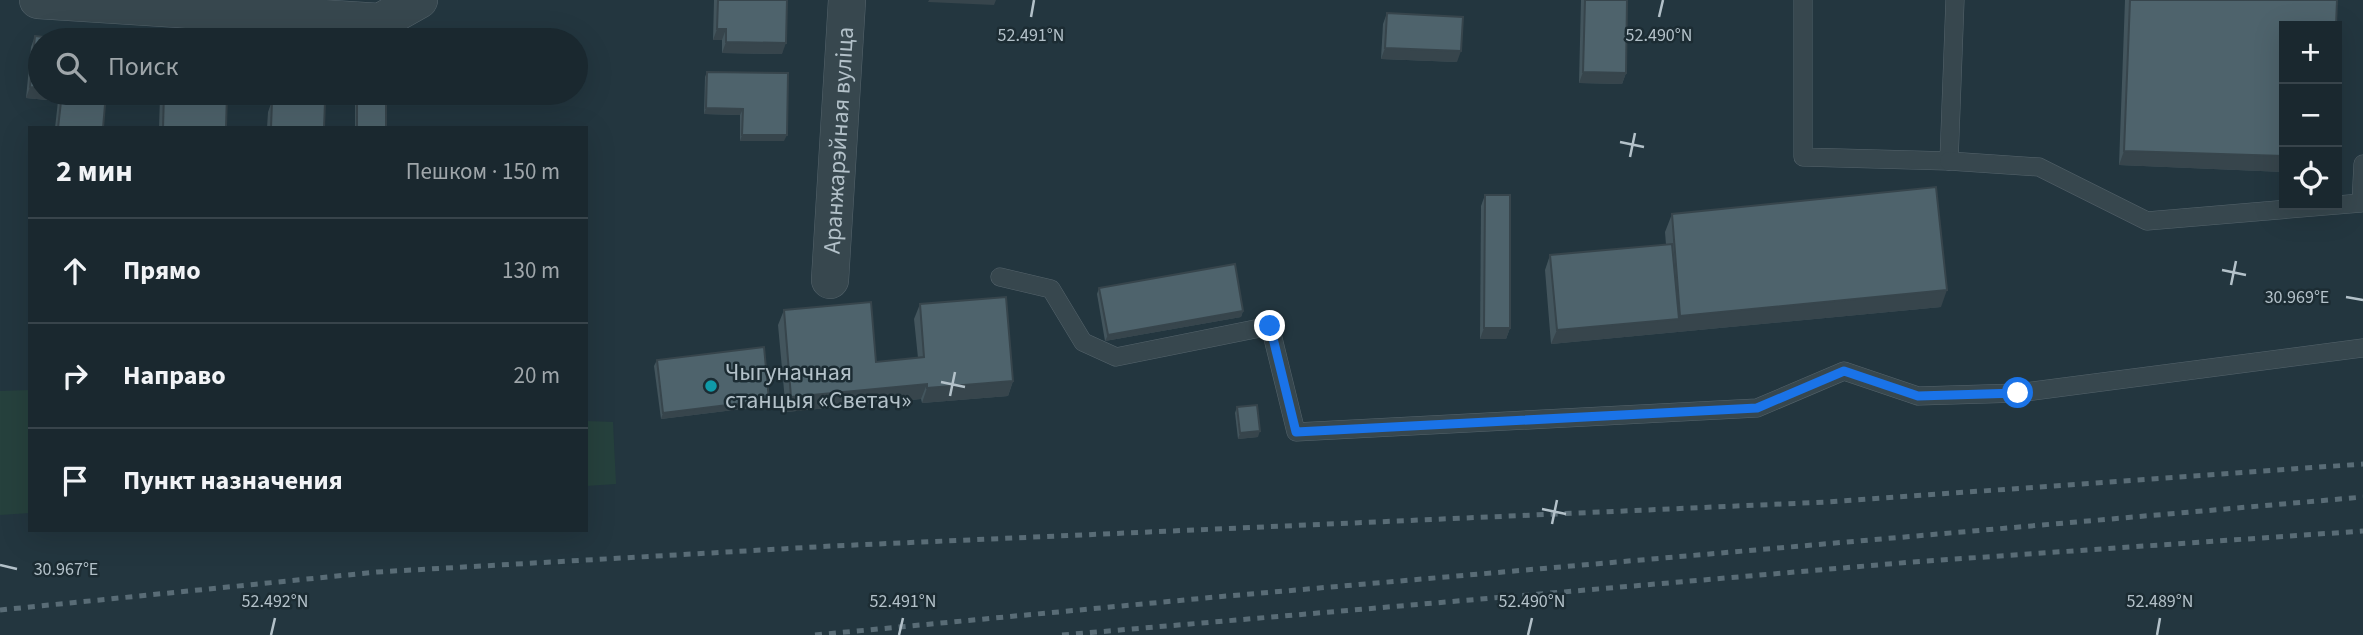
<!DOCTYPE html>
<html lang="ru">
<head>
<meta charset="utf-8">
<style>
  :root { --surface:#1a282f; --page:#233037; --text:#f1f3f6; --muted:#9fa6aa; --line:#38444b }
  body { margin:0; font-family:"Source Sans 3",sans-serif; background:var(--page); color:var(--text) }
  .controls { position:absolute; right:21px; top:21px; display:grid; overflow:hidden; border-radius:0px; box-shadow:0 7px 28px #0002 }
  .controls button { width:63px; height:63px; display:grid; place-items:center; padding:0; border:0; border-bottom:2px solid var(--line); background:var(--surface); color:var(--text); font:35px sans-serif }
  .stop { position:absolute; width:21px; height:21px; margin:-16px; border:5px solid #1a73e8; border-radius:50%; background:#fff }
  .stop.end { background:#1a73e8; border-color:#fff; box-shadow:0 2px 7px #0008 }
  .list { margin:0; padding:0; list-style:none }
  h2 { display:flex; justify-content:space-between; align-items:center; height:91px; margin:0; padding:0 28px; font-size:30px }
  h2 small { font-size:23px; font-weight:400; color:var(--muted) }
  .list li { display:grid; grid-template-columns:46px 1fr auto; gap:21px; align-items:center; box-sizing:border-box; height:105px; padding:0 28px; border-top:2px solid var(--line) }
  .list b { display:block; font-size:26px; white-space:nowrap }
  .list em { font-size:23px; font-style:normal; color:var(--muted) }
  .icon { flex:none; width:38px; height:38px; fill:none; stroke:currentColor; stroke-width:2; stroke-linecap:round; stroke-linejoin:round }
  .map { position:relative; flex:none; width:2363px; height:635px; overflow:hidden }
  .search { position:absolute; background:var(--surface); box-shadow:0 7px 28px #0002; left:28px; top:28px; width:560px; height:77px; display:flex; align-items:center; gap:18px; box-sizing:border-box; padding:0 24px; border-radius:38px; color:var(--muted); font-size:26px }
  .panel { position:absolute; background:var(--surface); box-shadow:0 7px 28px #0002; left:28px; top:126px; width:560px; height:406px; border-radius:0px }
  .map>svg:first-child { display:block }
  .green { fill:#26413d }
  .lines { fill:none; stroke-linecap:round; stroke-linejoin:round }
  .service-casing { stroke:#55646c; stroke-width:19 }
  .minor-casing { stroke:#55646c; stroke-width:38 }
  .service { stroke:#37474e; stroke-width:18 }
  .minor { stroke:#37474e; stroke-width:37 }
  .rail { stroke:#596c76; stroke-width:5; stroke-dasharray:7 7; stroke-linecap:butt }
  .wall { fill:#43555d }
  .shaded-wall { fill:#37454c }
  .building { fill:#4e636c; stroke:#37454c; stroke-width:2 }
  .route { stroke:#1a73e8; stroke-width:9 }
  .ticks { fill:none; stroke:#b3c1c9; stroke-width:2.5 }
  .culture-dot { fill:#0f9aa8; stroke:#1c2c33; stroke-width:2.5 }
  .labels { text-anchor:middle; stroke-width:5; stroke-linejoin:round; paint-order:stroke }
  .street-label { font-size:24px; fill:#b3c1c9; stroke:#1c2c33 }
  .poi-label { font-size:24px; fill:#b3c1c9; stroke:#1c2c33; text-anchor:start }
  .ticks-label { font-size:18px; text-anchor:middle; fill:#b3c1c9; stroke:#1c2c33; stroke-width:5; stroke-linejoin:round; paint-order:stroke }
</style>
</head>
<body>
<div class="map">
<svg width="2363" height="635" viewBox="0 0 2363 635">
  <rect width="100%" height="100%" fill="#23363f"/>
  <g class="green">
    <polygon points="30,390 30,513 0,515 0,391"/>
    <polygon points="586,421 613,422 616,484 586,486"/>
  </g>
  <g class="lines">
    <g class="service-casing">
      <g id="service">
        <polyline points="1803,0 1803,157 1949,161 1955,0"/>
        <polyline points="1949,161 2039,167 2147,221 2361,203 2363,164"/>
        <polyline points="1000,277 1051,289 1083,342 1116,357 1270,326 1296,432 1757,408 1844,371 1918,396 2018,393 2363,348"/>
      </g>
    </g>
    <g class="minor-casing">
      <g id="minor">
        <polyline points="38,0 380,22 419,0"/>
        <path id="s1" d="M830,280L847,0"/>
      </g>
    </g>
    <use href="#service" class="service"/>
    <use href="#minor" class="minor"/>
    <g class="rail">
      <polyline points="0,610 377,572 832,546 1827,502 2363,464"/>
      <polyline points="815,635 1216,597 2363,497"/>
      <polyline points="1062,635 1912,562 2363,531"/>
    </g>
  </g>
  <g class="wall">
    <polygon points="714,0 787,0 782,54 722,53 722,40 713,40"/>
    <polygon points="1581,0 1627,0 1626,73 1622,84 1579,83"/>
    <polygon points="2125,0 2337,0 2284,26 2284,172 2119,165"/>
    <polygon points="1387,13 1457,62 1381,59 1383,24"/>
    <polygon points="35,36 40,93 106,93 103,128 55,128 58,101 26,98 31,47"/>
    <polygon points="707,72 784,141 740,141 740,115 704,114 705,77"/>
    <polygon points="161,93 227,93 226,128 159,128 160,97"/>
    <rect x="355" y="93" width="31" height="35"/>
    <polygon points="272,101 324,128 267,128 268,112"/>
    <polygon points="1485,195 1510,328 1506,339 1480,339 1481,206"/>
    <polygon points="1672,214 1941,307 1551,344 1545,270 1550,255 1666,245 1665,232"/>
    <polygon points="1099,288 1243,311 1241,317 1105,341 1097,294"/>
    <polygon points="920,304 1013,381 1008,396 922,403 921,399 786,412 778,325 784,310 876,362 918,358 914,319"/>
    <polygon points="657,360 767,406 661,419 654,366"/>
    <polygon points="1237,407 1258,437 1238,439 1235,413"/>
  </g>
  <g class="shaded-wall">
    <polygon points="929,0 996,0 994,5 928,2"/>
    <polygon points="717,29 726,29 722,40 713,40"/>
    <polygon points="726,42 786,43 782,54 722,53"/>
    <polygon points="1385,48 1461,51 1457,62 1381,59"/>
    <polygon points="1583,72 1626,73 1622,84 1579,83"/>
    <polygon points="30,87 40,88 40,93 61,93 58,101 26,98"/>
    <polygon points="706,108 743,109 740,115 704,114"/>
    <polygon points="742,135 787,135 784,141 740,141"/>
    <polygon points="2124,151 2284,156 2284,172 2119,165"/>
    <polygon points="1947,290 1941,307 1551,344 1557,330 1679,319 1680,316"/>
    <polygon points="1243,311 1241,317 1105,341 1108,335"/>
    <polygon points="1484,328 1510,328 1506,339 1480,339"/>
    <polygon points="1013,381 1008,396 922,403 927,388"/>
    <polygon points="927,384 921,399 786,412 791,397"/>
    <polygon points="769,400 767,406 661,419 663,413"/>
    <polygon points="1260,431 1258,437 1238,439 1240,433"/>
  </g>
  <g class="building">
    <polygon points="718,0 787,0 786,43 726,42 726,29 717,29"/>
    <polygon points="1585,0 1627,0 1626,73 1583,72"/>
    <polygon points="2130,0 2337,0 2336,26 2284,26 2284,156 2124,151"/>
    <polygon points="1387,13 1463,17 1461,51 1385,48"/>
    <polygon points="35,36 69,40 40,40 40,88 30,87"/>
    <polygon points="707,72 788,73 787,135 742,135 743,109 706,108"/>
    <polygon points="62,93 106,93 103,128 58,128"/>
    <polygon points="164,93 227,93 226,128 163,128"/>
    <rect x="357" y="93" width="29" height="35"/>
    <polygon points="272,101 325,102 324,128 271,128"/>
    <polygon points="1936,187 1947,290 1680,316 1672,214"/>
    <polygon points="1485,195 1510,195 1510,328 1484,328"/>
    <polygon points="1672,244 1679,319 1557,330 1550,255"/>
    <polygon points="1235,264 1243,311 1108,335 1099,288"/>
    <polygon points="1006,297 1013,381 927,388 927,384 791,397 784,310 871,302 876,362 924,357 920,304"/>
    <polygon points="764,347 769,400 663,413 657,360"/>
    <polygon points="1257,405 1260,431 1240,433 1237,407"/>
  </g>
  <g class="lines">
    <polyline class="route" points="1270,326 1296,432 1757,408 1844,371 1918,396 2018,393"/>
  </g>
  <path class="ticks" d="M1031,17L1034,0M1659,17L1663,0M1620,142L1644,147M1630,157L1635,133M2222,270L2246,275M2231,285L2236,261M2346,297L2363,300M941,382L965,387M950,396L955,372M1542,509L1566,514M1552,524L1557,500M0,565L17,569M271,635L275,618M899,635L903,618M1528,635L1532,618M2157,635L2160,618"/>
  <circle class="culture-dot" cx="711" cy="386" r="7"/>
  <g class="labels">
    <g class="street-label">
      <text dy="8" stroke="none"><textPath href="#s1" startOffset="140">Аранжарэйная вуліца</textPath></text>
    </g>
    <g class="poi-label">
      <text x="725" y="380">Чыгуначная<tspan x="725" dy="28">станцыя «Светач»</tspan></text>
    </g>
  </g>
  <g class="ticks-label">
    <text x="1031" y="41">52.491°N</text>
    <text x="1659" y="41">52.490°N</text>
    <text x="2297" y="303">30.969°E</text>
    <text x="66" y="575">30.967°E</text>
    <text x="275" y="607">52.492°N</text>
    <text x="903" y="607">52.491°N</text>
    <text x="1532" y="607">52.490°N</text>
    <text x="2160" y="607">52.489°N</text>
  </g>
</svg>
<div class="controls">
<button>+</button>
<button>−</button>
<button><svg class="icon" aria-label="locate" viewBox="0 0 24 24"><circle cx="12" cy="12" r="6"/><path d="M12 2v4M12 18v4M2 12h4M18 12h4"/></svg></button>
</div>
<div class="stop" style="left:2018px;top:393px"></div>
<div class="stop end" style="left:1270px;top:326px"></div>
<div class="search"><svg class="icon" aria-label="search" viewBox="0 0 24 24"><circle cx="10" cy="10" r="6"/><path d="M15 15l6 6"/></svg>Поиск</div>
<section class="panel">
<h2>2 мин<small>Пешком · 150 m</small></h2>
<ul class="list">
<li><svg class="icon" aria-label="ahead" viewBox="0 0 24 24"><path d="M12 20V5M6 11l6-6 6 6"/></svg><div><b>Прямо</b></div><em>130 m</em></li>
<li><svg class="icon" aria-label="right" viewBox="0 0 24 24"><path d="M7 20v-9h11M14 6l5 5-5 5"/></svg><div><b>Направо</b></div><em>20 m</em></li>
<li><svg class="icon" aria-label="arrive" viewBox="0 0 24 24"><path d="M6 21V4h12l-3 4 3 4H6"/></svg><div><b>Пункт назначения</b></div></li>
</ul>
</section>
</div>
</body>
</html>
